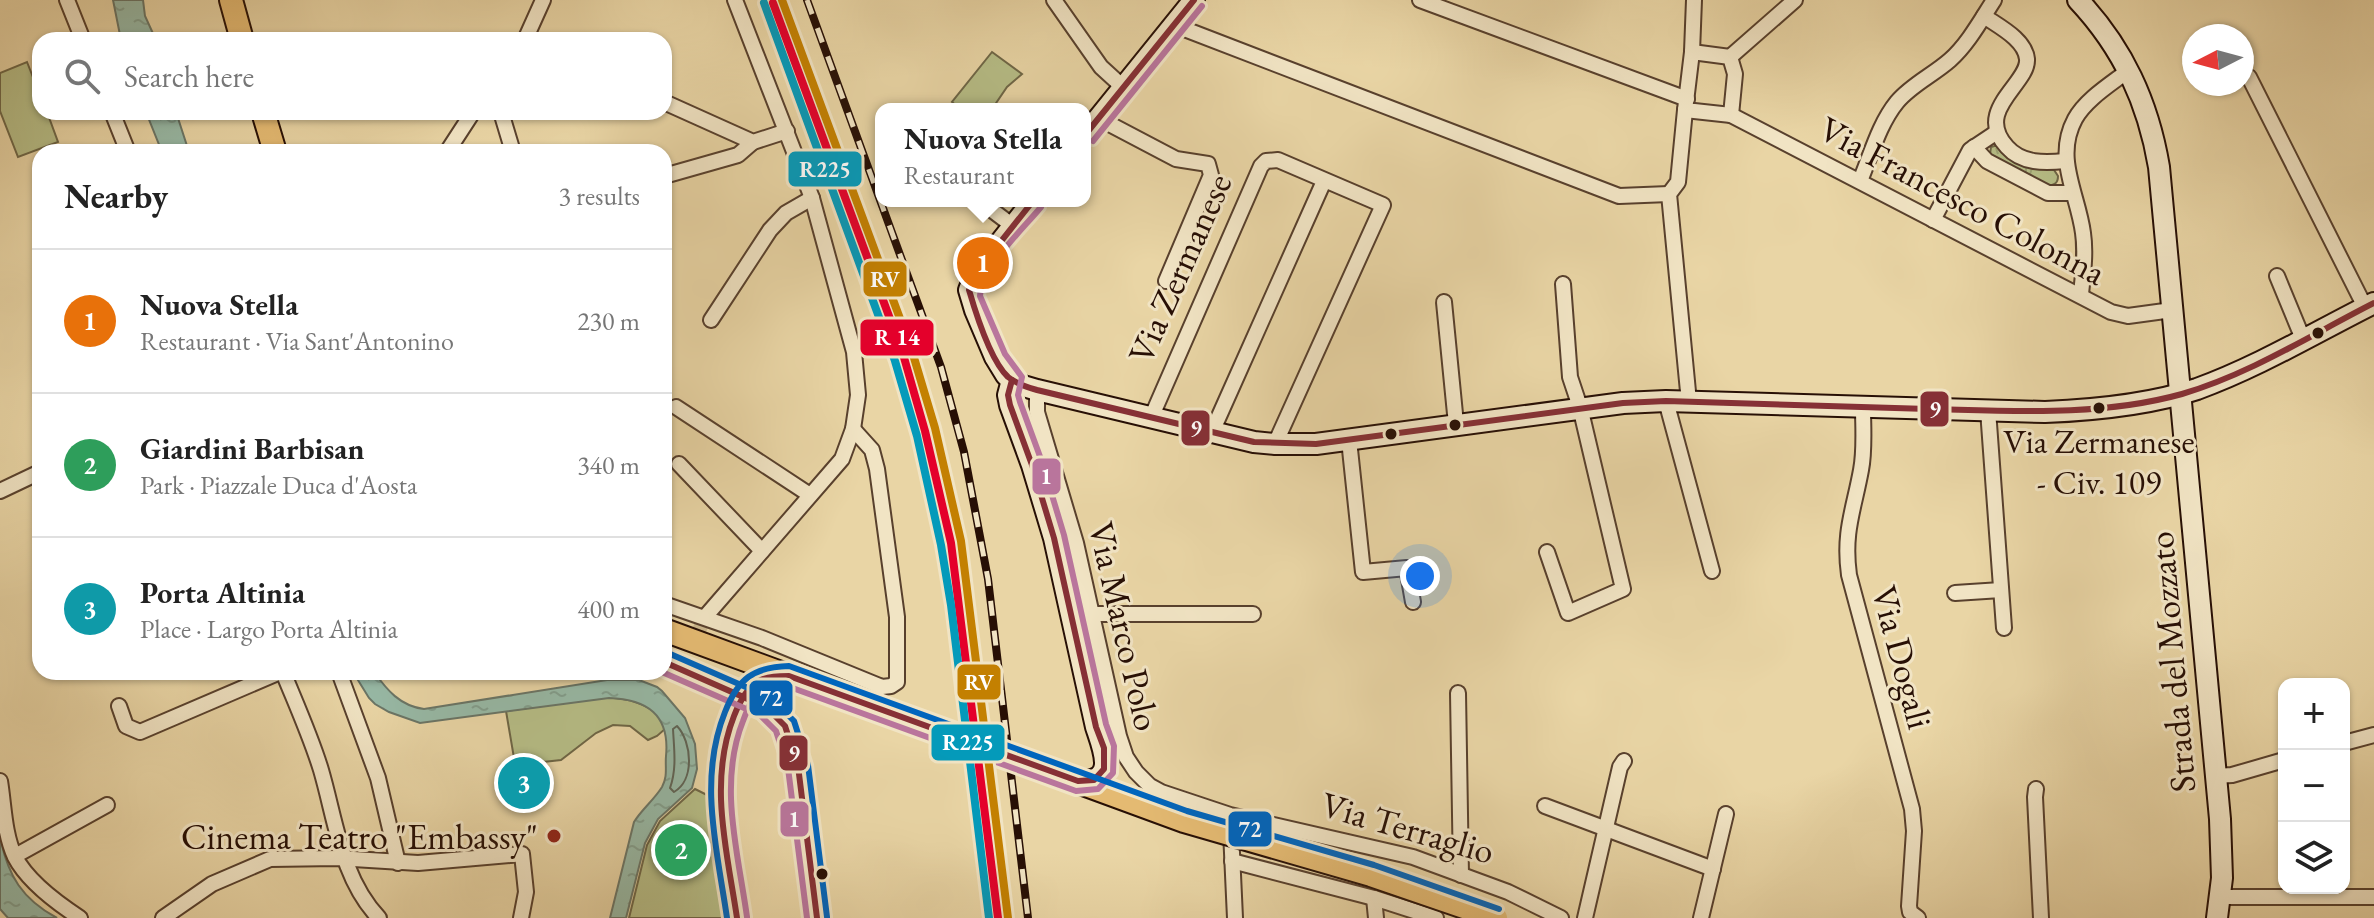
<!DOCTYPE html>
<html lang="en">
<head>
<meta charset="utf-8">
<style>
  :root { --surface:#fff; --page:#f2f2f2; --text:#222; --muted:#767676; --line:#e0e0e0; --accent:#8f2418 }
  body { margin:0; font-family:"EB Garamond",serif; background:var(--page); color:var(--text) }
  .controls { position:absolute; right:24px; bottom:24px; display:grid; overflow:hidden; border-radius:16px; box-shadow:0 2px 6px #0004 }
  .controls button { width:72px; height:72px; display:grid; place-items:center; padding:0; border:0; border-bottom:2px solid var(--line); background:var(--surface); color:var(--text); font:40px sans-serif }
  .compass { position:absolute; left:2182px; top:24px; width:72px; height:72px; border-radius:50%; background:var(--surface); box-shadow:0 2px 6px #0004; rotate:264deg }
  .you { position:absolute; left:1420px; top:576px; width:28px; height:28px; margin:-20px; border:6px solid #fff; border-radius:50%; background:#1a73e8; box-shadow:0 0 0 12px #1a73e833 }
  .badge { display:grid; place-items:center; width:52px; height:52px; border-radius:50%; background:var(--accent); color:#fff; font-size:26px; font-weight:700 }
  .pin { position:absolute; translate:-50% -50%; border:4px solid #fff; box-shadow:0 2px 8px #0006 }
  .popup { position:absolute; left:875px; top:103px; width:216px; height:104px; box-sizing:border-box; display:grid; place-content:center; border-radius:16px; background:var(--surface); filter:drop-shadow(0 2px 6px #0005); font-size:26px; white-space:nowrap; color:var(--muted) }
  .popup b { font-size:30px; color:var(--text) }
  .popup::after { content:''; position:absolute; left:50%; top:100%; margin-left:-16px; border:16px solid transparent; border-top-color:var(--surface) }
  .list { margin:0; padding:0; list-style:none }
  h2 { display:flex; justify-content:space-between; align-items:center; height:104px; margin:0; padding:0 32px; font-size:34px }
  h2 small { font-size:26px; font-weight:400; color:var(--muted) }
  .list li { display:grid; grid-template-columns:52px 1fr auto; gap:24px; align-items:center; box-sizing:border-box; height:144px; padding:0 32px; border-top:2px solid var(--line) }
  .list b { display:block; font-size:30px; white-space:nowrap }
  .list p { margin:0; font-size:26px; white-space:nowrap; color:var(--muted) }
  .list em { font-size:26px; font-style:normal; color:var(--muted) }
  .icon { flex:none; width:44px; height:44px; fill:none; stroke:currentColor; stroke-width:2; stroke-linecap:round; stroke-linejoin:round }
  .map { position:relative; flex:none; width:2374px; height:918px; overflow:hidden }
  .search { position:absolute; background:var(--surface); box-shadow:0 2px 6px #0004; left:32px; top:32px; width:640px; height:88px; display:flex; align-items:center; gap:20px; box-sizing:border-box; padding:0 28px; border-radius:24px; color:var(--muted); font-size:30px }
  .panel { position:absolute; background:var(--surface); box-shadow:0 2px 6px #0004; left:32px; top:144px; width:640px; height:536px; border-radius:24px }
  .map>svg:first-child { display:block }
  .grass { fill:url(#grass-tufts); stroke:#6e6646; stroke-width:2 }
  .park { fill:#b6bd86; stroke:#6e6646; stroke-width:2 }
  .water { fill:url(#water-ripples); stroke:#6a7566; stroke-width:2 }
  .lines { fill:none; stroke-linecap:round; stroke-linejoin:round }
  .shore { stroke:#5f6456; stroke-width:2 }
  .street-tunnel { stroke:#ccb78d; stroke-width:14; stroke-dasharray:14 7; stroke-linecap:butt }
  .street-casing { stroke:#58402d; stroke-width:18 }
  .secondary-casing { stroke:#270f05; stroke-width:24 }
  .primary-casing { stroke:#270f05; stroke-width:26 }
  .street { stroke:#f1e4c4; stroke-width:14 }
  .secondary { stroke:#f1e4c4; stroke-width:20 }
  .primary { stroke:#e4ba72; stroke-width:22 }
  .rail-casing { stroke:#270f05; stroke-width:8 }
  .rail { stroke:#f1e4c4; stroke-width:5; stroke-dasharray:15; stroke-linecap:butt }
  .primary-bridge-casing { stroke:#270f05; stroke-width:26; stroke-linecap:butt }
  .primary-bridge { stroke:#e4ba72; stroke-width:22 }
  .bus-1-casing { stroke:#f1e4c4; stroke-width:12 }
  .bus-2-casing { stroke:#f1e4c4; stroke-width:12 }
  .bus-3-casing { stroke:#f1e4c4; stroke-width:12 }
  .bus-1 { stroke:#863036; stroke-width:6 }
  .bus-2 { stroke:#b9759c; stroke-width:6 }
  .bus-3 { stroke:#0065bd; stroke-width:6 }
  .rail-1-casing { stroke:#f1e4c4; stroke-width:14 }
  .rail-2-casing { stroke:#f1e4c4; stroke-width:14 }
  .rail-3-casing { stroke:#f1e4c4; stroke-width:14 }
  .rail-1 { stroke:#c38001; stroke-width:8 }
  .rail-2 { stroke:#e4002b; stroke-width:8 }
  .rail-3 { stroke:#049aba; stroke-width:8 }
  .bus-dot { fill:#270f05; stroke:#f1e4c4; stroke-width:3 }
  .poi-dot { fill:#8f2418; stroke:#f1e4c4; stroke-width:3 }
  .labels { text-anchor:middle; stroke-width:6; stroke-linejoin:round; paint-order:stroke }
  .bus-label { font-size:34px; fill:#270f05; stroke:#f1e4c4 }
  .street-label { font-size:36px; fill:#270f05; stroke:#f1e4c4 }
  .poi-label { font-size:36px; fill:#270f05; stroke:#f1e4c4; text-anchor:end }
  .line-badge { stroke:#f1e4c4; stroke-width:3 }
  .badge-label { font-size:22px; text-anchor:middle; font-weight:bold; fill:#fff }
</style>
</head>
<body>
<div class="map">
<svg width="2374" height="918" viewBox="0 0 2374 918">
  <defs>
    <pattern id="grass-tufts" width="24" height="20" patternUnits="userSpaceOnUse" patternTransform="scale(2)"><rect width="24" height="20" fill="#b6bd86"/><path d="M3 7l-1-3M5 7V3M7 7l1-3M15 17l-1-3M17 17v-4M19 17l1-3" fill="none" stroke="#9ca172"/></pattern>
    <pattern id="water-ripples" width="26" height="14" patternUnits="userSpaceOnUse" patternTransform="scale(2)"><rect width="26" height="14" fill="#97b9a6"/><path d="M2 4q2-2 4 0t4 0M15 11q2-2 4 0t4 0" fill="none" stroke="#829e8d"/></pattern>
  </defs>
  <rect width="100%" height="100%" fill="#e9d5a5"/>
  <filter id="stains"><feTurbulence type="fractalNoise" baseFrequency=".0025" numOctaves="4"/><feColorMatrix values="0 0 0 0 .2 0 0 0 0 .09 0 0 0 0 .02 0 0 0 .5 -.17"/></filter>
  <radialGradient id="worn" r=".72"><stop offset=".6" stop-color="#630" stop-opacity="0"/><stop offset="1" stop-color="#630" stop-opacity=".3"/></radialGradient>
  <path class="grass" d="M1998,145L2026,165L2054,170L2058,176C2058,183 2055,185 2047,186L1998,161L1990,154L1991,147Z"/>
  <g class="park">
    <polygon points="992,52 1022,74 1007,87 992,109 960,109 952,102"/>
    <polygon points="27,62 40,95 40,112 47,112 58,142 18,157 0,111 0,73"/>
    <path d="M599,698C622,697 658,702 665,729L657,736L648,740L630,726L613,725L596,733L561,760L534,763L533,756L514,758L506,711Z"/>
    <polygon points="695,789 711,797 725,918 629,918 647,845 660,821"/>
  </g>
  <g class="water">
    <polygon points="113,0 143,0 145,16 156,40 121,40"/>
    <polygon points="146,112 176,112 189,152 162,152"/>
    <path d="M353,672H374C387,690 400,706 424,709L607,680H639L657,687L662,691L685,718L695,744L697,769L692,788L658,819L645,843L626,918H610L634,822C642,809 654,800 662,787C668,776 665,767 666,756C670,715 647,699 609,698L420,723L389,712L375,704L369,698Z"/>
    <path d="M0,837C8,876 22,899 57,918H8L0,909Z"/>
  </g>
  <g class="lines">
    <path class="shore" d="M677,726C692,742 695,780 674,792L670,788C677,769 674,749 673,729Z"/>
    <polyline class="street-tunnel" points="682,669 705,617"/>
    <g class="street-casing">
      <g id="street">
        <polyline points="67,0 83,40"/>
        <polyline points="1054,0 1101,67 1124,88"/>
        <polyline points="1420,0 1687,99"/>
        <path d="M1984,16C1998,26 2025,39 2027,59C2029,84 1973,110 2007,147C2022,164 2045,163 2065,161"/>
        <polyline points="1174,25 1619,196 1669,194"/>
        <polyline points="525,40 543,0"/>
        <polygon points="1692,52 1730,57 1735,74 1731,115 1685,110"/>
        <polyline points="1692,52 1694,0"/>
        <polyline points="1730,57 1795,0"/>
        <polyline points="2249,77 2365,307"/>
        <polyline points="664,102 753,142 787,131"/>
        <polyline points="1685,110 1678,182 1669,194 1689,402"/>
        <polyline points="112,112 128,152"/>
        <polyline points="501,112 513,152"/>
        <polyline points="1731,115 2111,312 2128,316 2172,310"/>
        <polyline points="1098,118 1176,159 1208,164 1211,175 1166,281"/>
        <polyline points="1974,147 1987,161 2048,193 2072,193"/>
        <polyline points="447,152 473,112"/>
        <polyline points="664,176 738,155 753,142"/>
        <path d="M1860,181C1871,155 1879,124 1897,102C1911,85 1933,75 1950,60C1968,44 1981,20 1994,0"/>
        <polyline points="980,201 1013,226"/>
        <polyline points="1933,220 1970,150 1997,132"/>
        <polyline points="2277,276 2303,339"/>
        <path d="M2081,294C2083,274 2086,253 2083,233C2078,194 2054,158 2075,119C2086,99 2111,84 2129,70"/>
        <polyline points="1444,302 1456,424"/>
        <polyline points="711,320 770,230 786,213 812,198"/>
        <polyline points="1037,390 1037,412 1076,543 1119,736 1126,757 1136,772 1150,786 1161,792 1230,815 1413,857 1508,892 1561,918"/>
        <polyline points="1666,401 1712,571"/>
        <polyline points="676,407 810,495"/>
        <path d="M1863,407C1863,428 1865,450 1861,470C1854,509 1843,532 1849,575L1912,809L1914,831L1909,906L1910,912L1918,918"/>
        <polyline points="1988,410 2004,628"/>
        <polyline points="1151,418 1261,166 1266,161 1278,160 1383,205 1275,444"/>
        <polyline points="1212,432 1324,181"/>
        <polyline points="1349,440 1363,572 1407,568 1413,602"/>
        <polyline points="679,464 762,551"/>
        <polyline points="0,491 40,472"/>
        <polyline points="1547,552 1568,613 1623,589 1580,407 1570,377 1563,284"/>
        <polyline points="1955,593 2001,590"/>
        <polyline points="664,604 762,638 882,687 891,686 897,682 897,617 877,469 872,450 853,429"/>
        <polyline points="1092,614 1253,614"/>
        <polyline points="705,617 842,459 853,429 858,395 854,352 812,198 735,0"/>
        <path d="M283,672C296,704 311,737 321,770C336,821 341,878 379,918"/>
        <polyline points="339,672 378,778 398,863"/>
        <polyline points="1458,693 1461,875"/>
        <polyline points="119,706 126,726 140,732 280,672"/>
        <polyline points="2344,743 2374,735"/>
        <polyline points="2216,776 2232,775 2284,760"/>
        <path d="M0,781C4,805 4,834 15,857C28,882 57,903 80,918"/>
        <polyline points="2036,789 2035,797 2041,918"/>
        <polyline points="1545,806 1713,869"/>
        <polyline points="1231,831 1235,918"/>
        <polyline points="15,856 107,805"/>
        <polyline points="1232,861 1374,898 1436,918"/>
        <polyline points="2221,897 2374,897"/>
        <polyline points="1374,898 1376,918"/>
        <polyline points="163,918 212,884 270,859 337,858 418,863 522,854 526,892 521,918"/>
        <polyline points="1585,918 1620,767 1624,761"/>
        <polyline points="1701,918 1726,814"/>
      </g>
    </g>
    <g class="secondary-casing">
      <g id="secondary">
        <path d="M2078,0C2123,48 2148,102 2159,167L2220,819L2222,878L2217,918"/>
        <polyline points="1085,135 1194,0"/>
        <path d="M1033,201L976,273L969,290L975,310L995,357L1006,375L1020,385L1037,390L1254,442L1275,444H1316L1623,403L1666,401L2045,412C2095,410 2149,405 2197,389C2258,367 2316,332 2374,303"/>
        <path d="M1012,380L1008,395L1010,405L1032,465L1054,538L1096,727C1104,751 1118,783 1078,781"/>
      </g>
    </g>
    <g class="primary-casing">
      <g id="primary">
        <polyline points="231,0 242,40"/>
        <polyline points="263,112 275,152"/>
        <polyline points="664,662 766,707 785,726 798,766 817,918"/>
      </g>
    </g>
    <use href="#street" class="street"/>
    <use href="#secondary" class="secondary"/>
    <use href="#primary" class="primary"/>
    <g class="rail-casing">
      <polyline id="rail" points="807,0 941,367 964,452 988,579 1028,918"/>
    </g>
    <use href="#rail" class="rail"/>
    <g class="primary-bridge-casing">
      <g id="primary-bridge">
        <polyline points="664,630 1184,821 1371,875 1496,918"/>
        <path d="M737,918C731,869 716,806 722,758C724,744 729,730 734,717C744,688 755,675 787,676"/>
      </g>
    </g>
    <use href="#primary-bridge" class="primary-bridge"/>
    <g class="bus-1-casing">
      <g id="bus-1">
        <polyline points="1085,135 1194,0"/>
        <path d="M1033,201L976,273L969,290C976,314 990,360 1008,377C1017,384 1026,387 1037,390L1254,442L1316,444L1623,403L1666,401C1753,404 1840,406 1928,409C2012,411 2099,417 2182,394C2250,374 2311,335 2374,303"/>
        <polyline points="664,662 766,707 785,726 798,766 817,918"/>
        <path d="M737,918C727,851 708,782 734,716C739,703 746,688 759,681C768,676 779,676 789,676L1078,781L1094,780L1104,769V748L1096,727L1054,538L1032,465L1010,405L1008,395L1012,380"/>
      </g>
    </g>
    <g class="bus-2-casing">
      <g id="bus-2">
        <polyline points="1093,141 1202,6"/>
        <polyline points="662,672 760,715 776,731 788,768 807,918"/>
        <path d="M747,917C738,852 718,784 743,721C747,710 752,696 763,690C770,686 779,686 787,686L1076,791L1098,789L1113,773L1114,746L1106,724L1064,535L1042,462L1020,402L1018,395L1022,377L1005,354L980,296C982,267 1023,229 1041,207"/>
      </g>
    </g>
    <g class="bus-3-casing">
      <g id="bus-3">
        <polyline points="668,653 771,698 794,721 808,765 827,917"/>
        <path d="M727,918C717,849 698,779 725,712C738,679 753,667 789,666L1187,811L1374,865L1499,909"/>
      </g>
    </g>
    <use href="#bus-1" class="bus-1"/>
    <use href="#bus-2" class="bus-2"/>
    <use href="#bus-3" class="bus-3"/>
    <g class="rail-1-casing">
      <polyline id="rail-1" points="782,0 912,351 935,428 961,541 1008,918"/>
    </g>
    <g class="rail-2-casing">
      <polyline id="rail-2" points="773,3 903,354 925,431 951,543 998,918"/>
    </g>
    <g class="rail-3-casing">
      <polyline id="rail-3" points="764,3 895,361 917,436 941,545 951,605 989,918"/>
    </g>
    <use href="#rail-1" class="rail-1"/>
    <use href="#rail-2" class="rail-2"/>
    <use href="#rail-3" class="rail-3"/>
  </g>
  <g class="bus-dot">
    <circle cx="2318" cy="333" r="7"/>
    <circle cx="2099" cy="408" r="7"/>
    <circle cx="1455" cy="425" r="7"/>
    <circle cx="1391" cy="434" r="7"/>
    <circle cx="822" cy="874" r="7"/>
  </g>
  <circle class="poi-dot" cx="554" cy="836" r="8"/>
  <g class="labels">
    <g class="bus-label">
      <text x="2099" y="453">Via Zermanese<tspan x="2099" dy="41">- Civ. 109</tspan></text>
    </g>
    <g class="street-label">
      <text transform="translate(1963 200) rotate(28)" y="13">Via Francesco Colonna</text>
      <text transform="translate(1179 268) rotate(-66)" y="13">Via Zermanese</text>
      <text transform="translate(1125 626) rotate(77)" y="13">Via Marco Polo</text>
      <text transform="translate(1903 657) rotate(75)" y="13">Via Dogali</text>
      <text transform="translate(2171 662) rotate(-95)" y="13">Strada del Mozzato</text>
      <text transform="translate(1408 827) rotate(16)" y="13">Via Terraglio</text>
    </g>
    <g class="poi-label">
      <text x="538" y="849">Cinema Teatro "Embassy"</text>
    </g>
  </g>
  <g class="line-badge">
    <rect x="787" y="150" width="76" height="38" rx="8" fill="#049aba"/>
    <rect x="862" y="260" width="46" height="38" rx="8" fill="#c38001"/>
    <rect x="859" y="318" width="76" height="39" rx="8" fill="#e4002b"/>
    <rect x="1919" y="390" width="31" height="38" rx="8" fill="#863036"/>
    <rect x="1180" y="409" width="31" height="38" rx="8" fill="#863036"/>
    <rect x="1031" y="457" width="31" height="39" rx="8" fill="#b9759c"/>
    <rect x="956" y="663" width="46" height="38" rx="8" fill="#c38001"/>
    <rect x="748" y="679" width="46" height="38" rx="8" fill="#0065bd"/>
    <rect x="930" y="723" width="76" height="39" rx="8" fill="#049aba"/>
    <rect x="778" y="734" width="31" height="38" rx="8" fill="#863036"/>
    <rect x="779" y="800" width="31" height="38" rx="8" fill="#b9759c"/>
    <rect x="1227" y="810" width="46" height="38" rx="8" fill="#0065bd"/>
  </g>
  <g class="badge-label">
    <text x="825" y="177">R225</text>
    <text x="885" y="287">RV</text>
    <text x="897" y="345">R 14</text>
    <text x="1935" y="417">9</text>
    <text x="1196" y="436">9</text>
    <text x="1046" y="484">1</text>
    <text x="979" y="690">RV</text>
    <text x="771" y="706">72</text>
    <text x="968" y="750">R225</text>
    <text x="794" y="761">9</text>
    <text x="794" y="827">1</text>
    <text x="1250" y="837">72</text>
  </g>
  <rect width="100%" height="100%" filter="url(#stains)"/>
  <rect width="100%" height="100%" fill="url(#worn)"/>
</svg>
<div class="controls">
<button>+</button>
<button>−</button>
<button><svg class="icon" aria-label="layers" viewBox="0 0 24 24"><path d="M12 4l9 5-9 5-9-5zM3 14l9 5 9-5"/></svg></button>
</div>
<svg class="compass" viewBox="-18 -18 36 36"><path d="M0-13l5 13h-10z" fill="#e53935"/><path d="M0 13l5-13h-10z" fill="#767676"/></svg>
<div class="you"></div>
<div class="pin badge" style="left:983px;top:263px;background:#e8710a">1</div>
<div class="popup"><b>Nuova Stella</b>Restaurant</div>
<div class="pin badge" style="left:681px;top:850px;background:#2e9e5b">2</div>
<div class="pin badge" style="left:524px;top:783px;background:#0f9aa8">3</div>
<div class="search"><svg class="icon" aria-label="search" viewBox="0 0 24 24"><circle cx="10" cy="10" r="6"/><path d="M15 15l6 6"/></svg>Search here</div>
<section class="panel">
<h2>Nearby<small>3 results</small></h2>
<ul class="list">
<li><span class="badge" style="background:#e8710a">1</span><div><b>Nuova Stella</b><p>Restaurant · Via Sant'Antonino</p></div><em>230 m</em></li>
<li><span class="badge" style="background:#2e9e5b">2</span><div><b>Giardini Barbisan</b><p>Park · Piazzale Duca d'Aosta</p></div><em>340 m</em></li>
<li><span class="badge" style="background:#0f9aa8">3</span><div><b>Porta Altinia</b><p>Place · Largo Porta Altinia</p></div><em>400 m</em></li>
</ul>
</section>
</div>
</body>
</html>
